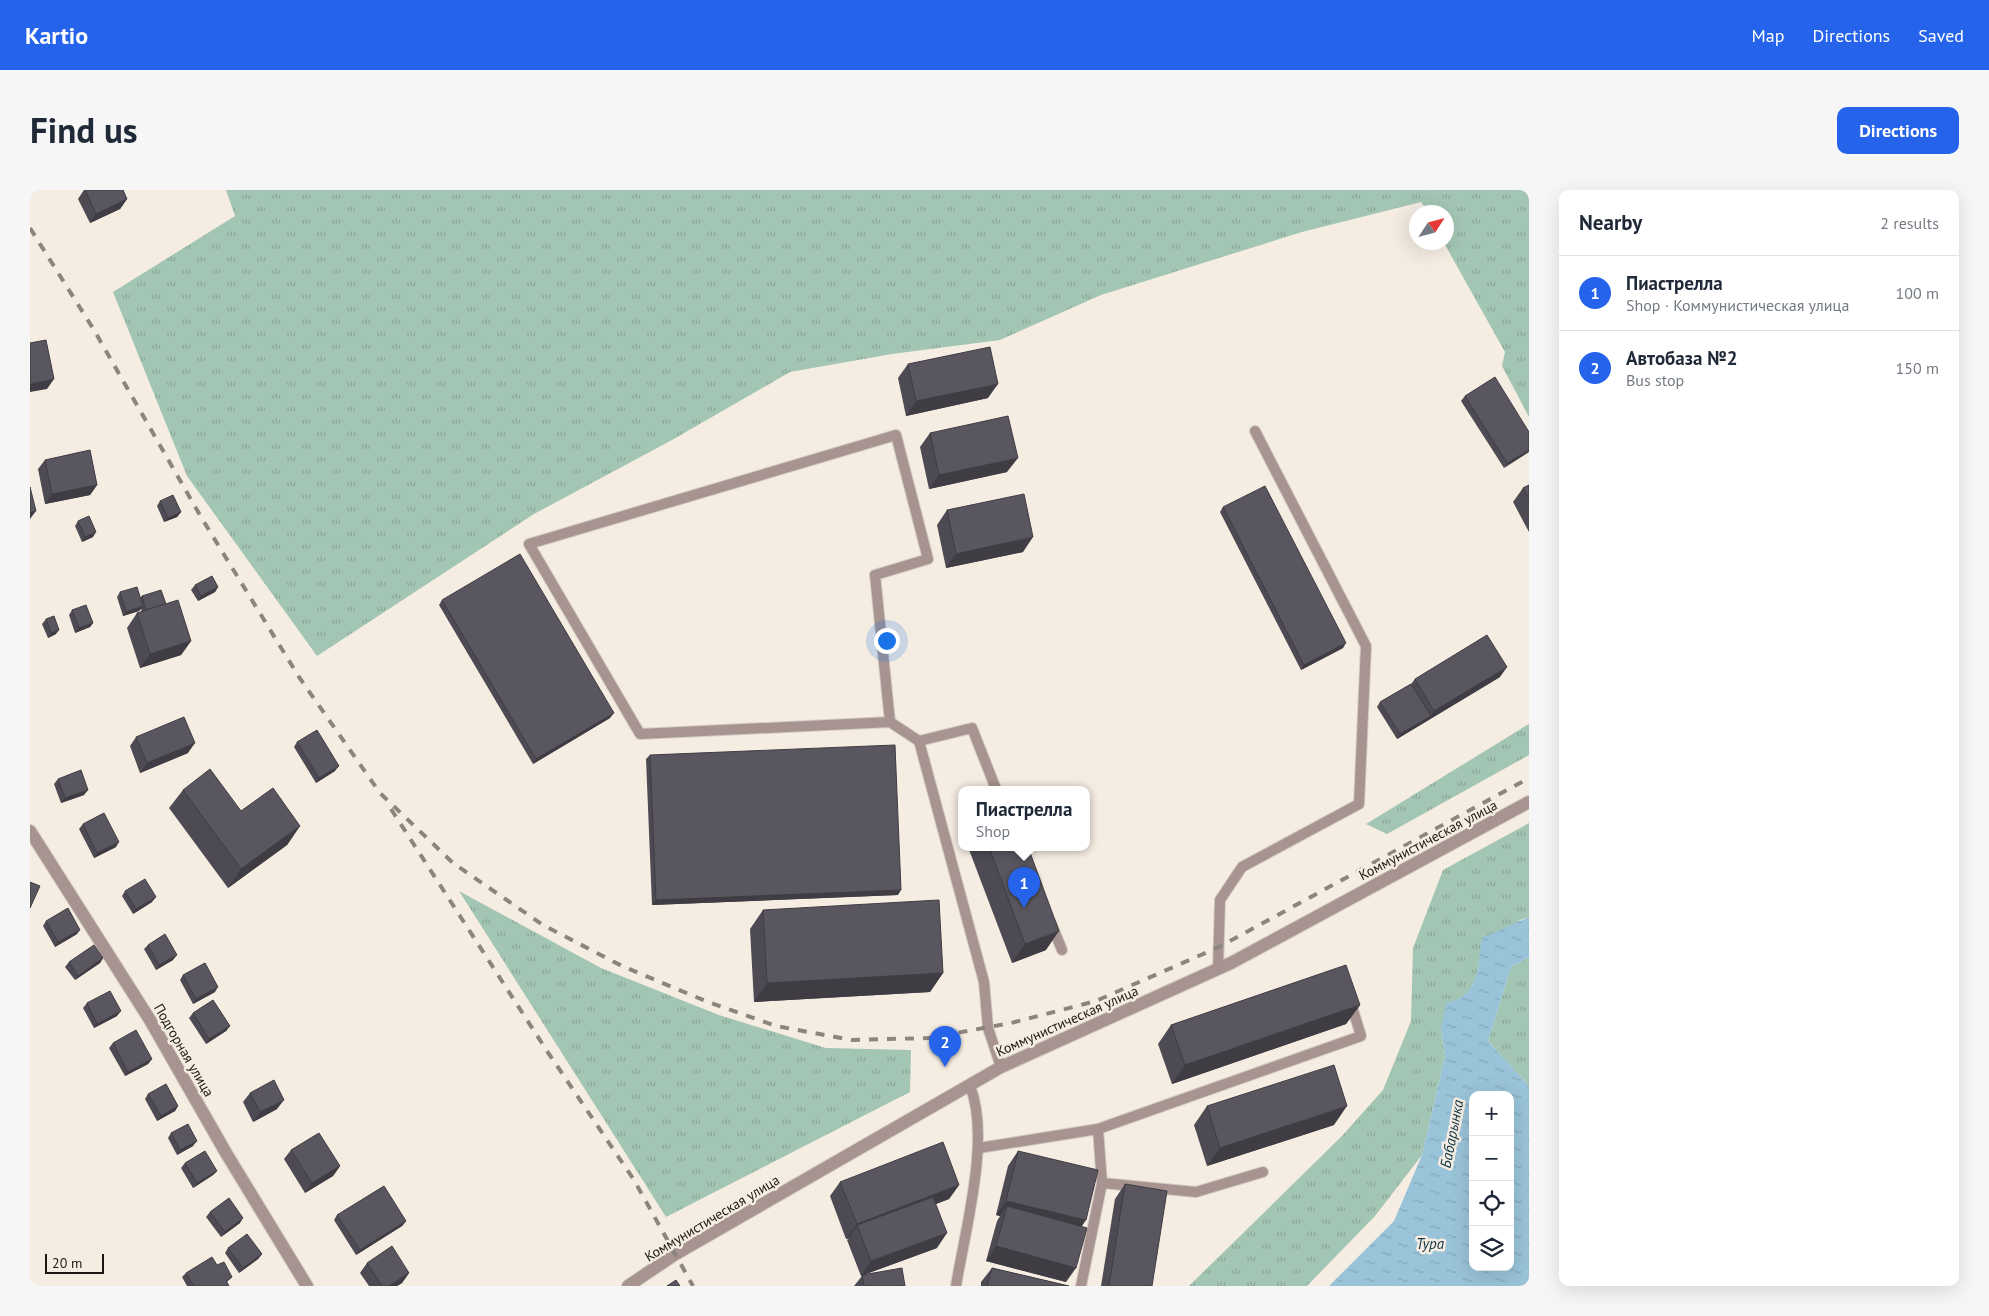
<!DOCTYPE html>
<html lang="en">
<head>
<meta charset="utf-8">
<style>
  :root { --surface:#fff; --page:#f6f6f7; --text:#1f2937; --muted:#747a83; --line:#e0e1e3; --accent:#2563eb }
  body { margin:0; font-family:"PT Sans",sans-serif; background:var(--page); color:var(--text) }
  .controls { position:absolute; right:15px; bottom:15px; display:grid; overflow:hidden; border-radius:10px; box-shadow:0 5px 20px #0002 }
  .controls button { width:45px; height:45px; display:grid; place-items:center; padding:0; border:0; border-bottom:1px solid var(--line); background:var(--surface); color:var(--text); font:25px sans-serif }
  .compass { position:absolute; left:1379px; top:15px; width:45px; height:45px; border-radius:50%; background:var(--surface); box-shadow:0 5px 20px #0002; rotate:54deg }
  .scale { position:absolute; left:15px; bottom:12px; width:59px; box-sizing:border-box; padding-left:5px; border:2px solid #1b1814; border-top:0; font-size:14px; line-height:18px; white-space:nowrap; color:#1b1814; -webkit-text-stroke:4px #f5ede2; paint-order:stroke }
  .you { position:absolute; left:856px; top:450px; width:18px; height:18px; margin:-12px; border:4px solid #fff; border-radius:50%; background:#1a73e8; box-shadow:0 0 0 8px #1a73e833 }
  .badge { display:grid; place-items:center; width:32px; height:32px; border-radius:50%; background:var(--accent); color:#fff; font-size:16px; font-weight:700 }
  .pin { position:absolute; translate:-50% -41px; filter:drop-shadow(0 1px 2px #0008) }
  .pin::after { content:''; position:absolute; top:26px; width:18px; height:15px; background:inherit; clip-path:polygon(0 0,100% 0,50% 100%) }
  .popup { position:absolute; left:928px; top:596px; width:132px; height:65px; box-sizing:border-box; display:grid; place-content:center; border-radius:10px; background:var(--surface); filter:drop-shadow(0 1px 4px #0005); font-size:16px; white-space:nowrap; color:var(--muted) }
  .popup b { font-size:19px; color:var(--text) }
  .popup::after { content:''; position:absolute; left:50%; top:100%; margin-left:-10px; border:10px solid transparent; border-top-color:var(--surface) }
  .list { margin:0; padding:0; list-style:none }
  h2 { display:flex; justify-content:space-between; align-items:center; height:65px; margin:0; padding:0 20px; font-size:21px }
  h2 small { font-size:16px; font-weight:400; color:var(--muted) }
  .list li { display:grid; grid-template-columns:32px 1fr auto; gap:15px; align-items:center; box-sizing:border-box; height:75px; padding:0 20px; border-top:1px solid var(--line) }
  .list b { display:block; font-size:19px; white-space:nowrap }
  .list p { margin:0; font-size:16px; white-space:nowrap; color:var(--muted) }
  .list em { font-size:16px; font-style:normal; color:var(--muted) }
  .icon { flex:none; width:28px; height:28px; fill:none; stroke:currentColor; stroke-width:2; stroke-linecap:round; stroke-linejoin:round }
  .map { position:relative; flex:none; width:1499px; height:1096px; overflow:hidden; border-radius:10px }
  header { display:flex; align-items:center; gap:30px; box-sizing:border-box; height:70px; padding:0 25px; background:var(--accent); color:#fff }
  header strong { font-size:24px }
  nav { display:flex; gap:28px; margin-inline-start:auto; font-size:18px }
  .intro { display:flex; align-items:center; justify-content:space-between; box-sizing:border-box; height:120px; padding:0 30px }
  h1 { margin:0; font-size:35px }
  .button { padding:12px 22px; border-radius:10px; background:var(--accent); color:#fff; font-size:18px; font-weight:700 }
  main { display:flex; gap:30px; padding:0 30px }
  aside { flex:1; background:var(--surface); border-radius:10px; box-shadow:0 5px 20px #0002 }
  .map>svg:first-child { display:block }
  .grass { fill:url(#grass-tufts) }
  .water { fill:url(#water-ripples); fill-rule:evenodd }
  .lines { fill:none; stroke-linecap:round; stroke-linejoin:round }
  .service-casing { stroke:#d2cbc1; stroke-width:12 }
  .minor-casing { stroke:#d2cbc1; stroke-width:14 }
  .service { stroke:#a7938f; stroke-width:10 }
  .minor { stroke:#a7938f; stroke-width:12 }
  .rail { stroke:#8b857d; stroke-width:4; stroke-dasharray:9 9; stroke-linecap:butt }
  .wall { fill:#4d4a53 }
  .shaded-wall { fill:#3f3c43 }
  .building { fill:#5a5660; stroke:#3f3c43 }
  .labels { text-anchor:middle; stroke-width:5; stroke-linejoin:round; paint-order:stroke }
  .street-label { font-size:14px; fill:#1b1814; stroke:#f5ede2 }
  .water-label { font-size:15px; font-style:italic; fill:#123747; stroke:#f5ede2 }
</style>
</head>
<body>
<header>
<strong>Kartio</strong>
<nav><a>Map</a><a>Directions</a><a>Saved</a></nav>
</header>
<div class="intro"><h1>Find us</h1><a class="button">Directions</a></div>
<main>
<div class="map">
<svg width="1499" height="1096" viewBox="0 0 1499 1096">
  <defs>
    <pattern id="grass-tufts" width="24" height="20" patternUnits="userSpaceOnUse" patternTransform="scale(1.25)"><rect width="24" height="20" fill="#a3c5b3"/><path d="M3 7l-1-3M5 7V3M7 7l1-3M15 17l-1-3M17 17v-4M19 17l1-3" fill="none" stroke="#8ca899"/></pattern>
    <pattern id="water-ripples" width="26" height="14" patternUnits="userSpaceOnUse" patternTransform="scale(1.25)"><rect width="26" height="14" fill="#99c3d9"/><path d="M2 4q2-2 4 0t4 0M15 11q2-2 4 0t4 0" fill="none" stroke="#83a7b9"/></pattern>
  </defs>
  <rect width="100%" height="100%" fill="#f5ede2"/>
  <g class="grass">
    <polygon points="196,0 1499,0 1499,227 1472,176 1475,162 1414,53 1416,52 1416,22 1398,22 1391,12 1272,42 1071,105 970,150 862,164 760,182 642,250 504,324 287,466 157,286 83,102 205,26"/>
    <polygon points="1499,534 1499,565 1357,644 1336,634"/>
    <polygon points="1499,633 1499,727 1490,730 1449,770 1446,788 1438,804 1427,811 1411,839 1415,866 1392,965 1345,1026 1277,1096 1159,1096 1312,946 1353,900 1381,831 1383,758 1413,680"/>
    <polygon points="429,701 571,778 689,825 796,858 881,860 880,902 636,1027"/>
    <polygon points="1499,767 1499,896 1458,851 1481,777"/>
  </g>
  <path class="water" d="M1499,727V767L1481,777L1458,851L1499,896V1096H1299L1364,1031L1392,965L1415,866L1411,839L1416,813C1451,806 1447,776 1452,748ZM1443,905H1480V1077H1443Z"/>
  <g class="lines">
    <g class="service-casing">
      <g id="service">
        <polyline points="860,532 845,385 898,369 866,245 499,354 610,544 860,532 889,551"/>
        <polyline points="966,599 942,538 889,551 954,792 958,838 971,877"/>
        <polyline points="1021,733 1032,760"/>
        <polyline points="1188,779 1190,710 1212,677 1329,614 1336,456 1225,241"/>
        <polyline points="1068,939 1331,846 1320,810"/>
        <polyline points="949,958 1068,939 1072,993 1051,1096"/>
        <polyline points="1072,993 1166,1002 1233,982"/>
        <path d="M926,1096C935,1040 961,948 940,896"/>
      </g>
    </g>
    <g class="minor-casing">
      <g id="minor">
        <polyline points="0,641 120,830 196,963 277,1096"/>
        <polyline points="598,1096 644,1065 971,877 1201,773 1499,612"/>
      </g>
    </g>
    <use href="#service" class="service"/>
    <use href="#minor" class="minor"/>
    <g class="rail">
      <polyline points="0,38 64,140 171,327 269,487 350,603 423,673 513,735 592,776 678,812 746,836 822,850 899,848 981,833 1066,811 1189,757 1499,588"/>
      <polyline points="361,619 517,861 604,990 663,1096"/>
    </g>
  </g>
  <g class="wall">
    <polygon points="54,0 93,0 97,9 90,19 60,33 48,9"/>
    <polygon points="878,174 958,208 876,226 868,188"/>
    <polygon points="1435,206 1499,242 1474,278 1431,211"/>
    <polygon points="900,243 977,282 899,299 890,257"/>
    <polygon points="15,270 67,295 60,305 15,314 8,279"/>
    <polygon points="1499,295 1499,342 1483,312 1493,298"/>
    <polygon points="130,311 151,322 147,327 134,332 127,316"/>
    <polygon points="1193,317 1313,458 1271,480 1190,322"/>
    <polygon points="917,320 993,362 916,378 907,335"/>
    <polygon points="48,331 63,347 52,352 45,336"/>
    <polygon points="165,395 188,397 185,402 168,411 161,400"/>
    <polygon points="90,402 110,408 112,406 136,414 161,451 151,465 110,478 97,438 107,423 112,422 111,419 109,421 93,426 87,407"/>
    <polygon points="412,410 580,528 503,574 409,415"/>
    <polygon points="42,420 63,433 60,437 45,443 39,425"/>
    <polygon points="16,429 26,444 18,448 12,434"/>
    <polygon points="1470,487 1367,549 1347,517 1350,512 1381,494 1385,489"/>
    <polygon points="106,547 158,563 110,583 100,556"/>
    <polygon points="267,552 305,581 286,593 264,557"/>
    <polygon points="620,565 868,705 622,715 616,569"/>
    <polygon points="28,589 54,605 31,613 24,594"/>
    <polygon points="153,600 211,621 270,636 257,655 198,698 139,618"/>
    <polygon points="53,634 86,657 64,668 49,639"/>
    <polygon points="938,657 998,657 1016,760 982,773"/>
    <polygon points="95,701 122,712 103,724 92,706"/>
    <polygon points="733,720 913,783 900,802 724,812 720,739"/>
    <polygon points="16,731 47,744 25,757 13,736"/>
    <polygon points="118,755 143,770 126,780 114,759"/>
    <polygon points="73,768 70,773 45,790 35,777 39,772"/>
    <polygon points="153,785 185,802 163,814 150,790"/>
    <polygon points="57,813 87,826 64,838 53,818"/>
    <polygon points="1330,815 1316,834 1142,894 1128,854 1141,835"/>
    <polygon points="163,823 200,836 196,841 176,854 159,828"/>
    <polygon points="83,853 122,869 118,874 95,886 79,858"/>
    <polygon points="220,903 247,919 223,932 213,912"/>
    <polygon points="118,904 148,916 145,921 127,931 115,909"/>
    <polygon points="1177,916 1304,935 1177,976 1164,935"/>
    <polygon points="141,943 163,956 147,965 138,948"/>
    <polygon points="261,960 310,976 303,986 275,1003 254,969"/>
    <polygon points="988,961 1051,1037 1036,1092 956,1071 967,1031 970,1026 966,1025 978,976"/>
    <polygon points="155,973 187,981 183,985 163,998 151,978"/>
    <polygon points="810,992 929,995 919,1009 906,1014 907,1058 835,1084 875,1096 824,1096 832,1086 831,1086 817,1050 819,1048 816,1049 800,1006"/>
    <polygon points="1095,994 1122,1096 1071,1096 1085,1009"/>
    <polygon points="180,1022 210,1033 191,1047 176,1027"/>
    <polygon points="307,1025 376,1031 372,1036 326,1065 304,1030"/>
    <polygon points="198,1058 232,1064 228,1069 209,1083 195,1063"/>
    <polygon points="337,1073 379,1083 372,1093 367,1096 339,1096 330,1083"/>
    <polygon points="187,1075 202,1087 197,1092 199,1096 157,1096 152,1087 156,1083"/>
    <polygon points="962,1078 1039,1096 951,1096 951,1092"/>
  </g>
  <g class="shaded-wall">
    <polygon points="97,9 90,19 60,33 66,24"/>
    <polygon points="24,189 17,199 0,202 0,194"/>
    <polygon points="968,194 958,208 876,226 886,211"/>
    <polygon points="1499,260 1499,262 1474,278 1477,273"/>
    <polygon points="988,268 977,282 899,299 909,285"/>
    <polygon points="67,295 60,305 15,314 22,304"/>
    <polygon points="6,321 0,329 0,322"/>
    <polygon points="151,322 147,327 134,332 138,328"/>
    <polygon points="66,342 63,347 52,352 55,347"/>
    <polygon points="1003,347 993,362 916,378 926,364"/>
    <polygon points="188,397 185,402 168,411 171,406"/>
    <polygon points="113,416 109,421 93,426 96,422"/>
    <polygon points="63,433 60,437 45,443 49,438"/>
    <polygon points="29,440 26,444 18,448 21,443"/>
    <polygon points="161,451 151,465 110,478 120,464"/>
    <polygon points="1316,453 1313,458 1271,480 1274,475"/>
    <polygon points="1477,477 1470,487 1397,531 1404,521"/>
    <polygon points="584,523 580,528 503,574 506,569"/>
    <polygon points="1401,526 1397,531 1367,549 1370,544"/>
    <polygon points="165,553 158,563 110,583 117,573"/>
    <polygon points="309,576 305,581 286,593 289,588"/>
    <polygon points="58,600 54,605 31,613 35,608"/>
    <polygon points="270,636 257,655 198,698 211,679"/>
    <polygon points="89,652 86,657 64,668 67,663"/>
    <polygon points="871,700 868,705 622,715 626,710"/>
    <polygon points="126,707 122,712 103,724 106,719"/>
    <polygon points="50,740 47,744 25,757 28,752"/>
    <polygon points="1029,741 1016,760 982,773 995,754"/>
    <polygon points="147,765 143,770 126,780 129,775"/>
    <polygon points="73,768 70,773 45,790 48,786"/>
    <polygon points="913,783 900,802 724,812 737,793"/>
    <polygon points="188,797 185,802 163,814 166,809"/>
    <polygon points="1330,815 1316,834 1142,894 1155,875"/>
    <polygon points="91,821 87,826 64,838 67,834"/>
    <polygon points="200,836 196,841 176,854 179,849"/>
    <polygon points="122,869 118,874 95,886 98,882"/>
    <polygon points="254,910 247,919 223,932 230,922"/>
    <polygon points="148,916 145,921 127,931 131,926"/>
    <polygon points="1317,916 1304,935 1177,976 1190,958"/>
    <polygon points="167,951 163,956 147,965 150,960"/>
    <polygon points="310,976 303,986 275,1003 282,993"/>
    <polygon points="187,981 183,985 163,998 167,993"/>
    <polygon points="929,995 919,1009 830,1043 827,1035 819,1048 816,1049 827,1034"/>
    <polygon points="976,1011 1056,1030 1046,1045 977,1016 970,1026 966,1025"/>
    <polygon points="213,1028 210,1033 191,1047 195,1042"/>
    <polygon points="376,1031 372,1036 326,1065 330,1060"/>
    <polygon points="917,1043 907,1058 831,1086 841,1071"/>
    <polygon points="966,1056 1046,1078 1036,1092 956,1071"/>
    <polygon points="232,1064 228,1069 209,1083 213,1078"/>
    <polygon points="379,1083 372,1093 367,1096 359,1096"/>
  </g>
  <g class="building">
    <polygon points="55,0 93,0 97,9 66,24"/>
    <polygon points="16,150 24,189 0,194 0,153"/>
    <polygon points="960,157 968,194 886,211 878,174"/>
    <polygon points="1465,187 1499,242 1499,260 1477,273 1435,206"/>
    <polygon points="978,226 988,268 909,285 900,243"/>
    <polygon points="60,260 67,295 22,304 15,270"/>
    <polygon points="1499,295 1499,309 1493,298"/>
    <polygon points="1235,296 1316,453 1274,475 1193,317"/>
    <polygon points="0,297 6,321 0,322"/>
    <polygon points="994,304 1003,347 926,364 917,320"/>
    <polygon points="143,305 151,322 138,328 130,311"/>
    <polygon points="59,326 66,342 55,347 48,331"/>
    <polygon points="490,364 584,523 506,569 412,410"/>
    <polygon points="182,386 188,397 171,406 165,395"/>
    <polygon points="107,397 113,416 96,422 90,402"/>
    <polygon points="131,400 136,414 116,420 112,406"/>
    <polygon points="148,410 161,451 120,464 107,423"/>
    <polygon points="56,415 63,433 49,438 42,420"/>
    <polygon points="24,426 29,440 21,443 16,429"/>
    <polygon points="1457,445 1477,477 1404,521 1385,489"/>
    <polygon points="1381,494 1401,526 1370,544 1350,512"/>
    <polygon points="154,527 165,553 117,573 106,547"/>
    <polygon points="287,540 309,576 289,588 267,552"/>
    <polygon points="865,555 871,700 626,710 620,565"/>
    <polygon points="180,579 211,621 243,598 270,636 211,679 153,600"/>
    <polygon points="51,580 58,600 35,608 28,589"/>
    <polygon points="74,623 89,652 67,663 53,634"/>
    <polygon points="959,657 998,657 1029,741 995,754"/>
    <polygon points="115,689 126,707 106,719 95,701"/>
    <polygon points="0,692 10,696 0,718"/>
    <polygon points="909,710 913,783 737,793 733,720"/>
    <polygon points="38,718 50,740 28,752 16,731"/>
    <polygon points="135,744 147,765 129,775 118,755"/>
    <polygon points="64,755 73,768 48,786 39,772"/>
    <polygon points="175,773 188,797 166,809 153,785"/>
    <polygon points="1316,775 1330,815 1155,875 1141,835"/>
    <polygon points="80,801 91,821 67,834 57,813"/>
    <polygon points="183,810 200,836 179,849 163,823"/>
    <polygon points="106,840 122,869 98,882 83,853"/>
    <polygon points="1304,875 1317,916 1190,958 1177,916"/>
    <polygon points="244,890 254,910 230,922 220,903"/>
    <polygon points="136,894 148,916 131,926 118,904"/>
    <polygon points="158,934 167,951 150,960 141,943"/>
    <polygon points="289,943 310,976 282,993 261,960"/>
    <polygon points="913,952 929,995 827,1034 810,992"/>
    <polygon points="175,961 187,981 167,993 155,973"/>
    <polygon points="988,961 1068,980 1056,1030 976,1011"/>
    <polygon points="1095,994 1137,1001 1122,1096 1079,1096"/>
    <polygon points="354,996 376,1031 330,1060 307,1025"/>
    <polygon points="903,1007 917,1043 841,1071 827,1035"/>
    <polygon points="199,1008 213,1028 195,1042 180,1022"/>
    <polygon points="977,1016 1057,1038 1046,1078 966,1056"/>
    <polygon points="217,1044 232,1064 213,1078 198,1058"/>
    <polygon points="362,1056 379,1083 359,1096 352,1096 337,1073"/>
    <polygon points="182,1067 187,1075 194,1072 202,1087 196,1091 199,1096 164,1096 156,1083"/>
    <polygon points="872,1078 875,1096 834,1096 832,1085"/>
    <polygon points="962,1078 1039,1096 957,1096"/>
    <polygon points="646,1090 650,1096 637,1096"/>
  </g>
  <g class="labels">
    <g class="street-label">
      <text transform="translate(1398 650) rotate(-28)" y="5">Коммунистическая улица</text>
      <text transform="translate(1037 831) rotate(-24)" y="5">Коммунистическая улица</text>
      <text transform="translate(154 860) rotate(60)" y="5">Подгорная улица</text>
      <text transform="translate(682 1028) rotate(-31)" y="5">Коммунистическая улица</text>
    </g>
    <g class="water-label">
      <text transform="translate(1422 944) rotate(-79)" y="5">Бабарынка</text>
      <text x="1400" y="1059">Тура</text>
    </g>
  </g>
</svg>
<div class="controls">
<button>+</button>
<button>−</button>
<button><svg class="icon" aria-label="locate" viewBox="0 0 24 24"><circle cx="12" cy="12" r="6"/><path d="M12 2v4M12 18v4M2 12h4M18 12h4"/></svg></button>
<button><svg class="icon" aria-label="layers" viewBox="0 0 24 24"><path d="M12 4l9 5-9 5-9-5zM3 14l9 5 9-5"/></svg></button>
</div>
<svg class="compass" viewBox="-18 -18 36 36"><path d="M0-13l5 13h-10z" fill="#e53935"/><path d="M0 13l5-13h-10z" fill="#747a83"/></svg>
<div class="scale">20 m</div>
<div class="you"></div>
<div class="pin badge" style="left:994px;top:718px">1</div>
<div class="popup"><b>Пиастрелла</b>Shop</div>
<div class="pin badge" style="left:915px;top:877px">2</div>
</div>
<aside>
<h2>Nearby<small>2 results</small></h2>
<ul class="list">
<li><span class="badge">1</span><div><b>Пиастрелла</b><p>Shop · Коммунистическая улица</p></div><em>100 m</em></li>
<li><span class="badge">2</span><div><b>Автобаза №2</b><p>Bus stop</p></div><em>150 m</em></li>
</ul>
</aside>
</main>
</body>
</html>
